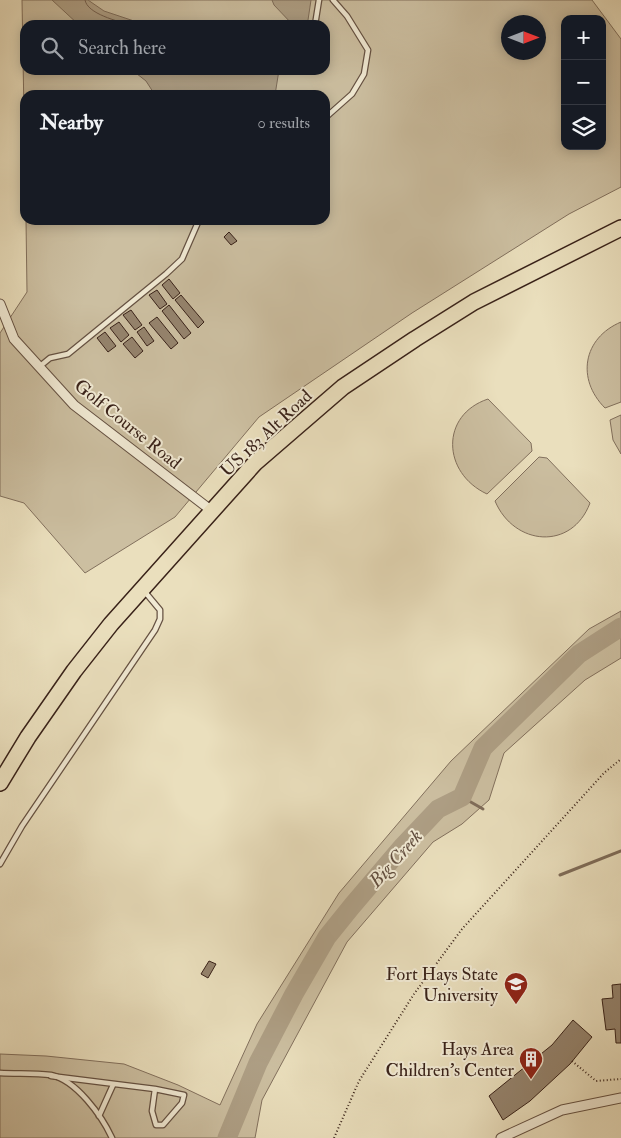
<!DOCTYPE html>
<html lang="en">
<head>
<meta charset="utf-8">
<style>
  :root { --surface:#171b24; --page:#242831; --text:#f1f3f6; --muted:#9ea1a6; --line:#363941 }
  body { margin:0; font-family:"IM FELL Double Pica",serif; background:var(--page); color:var(--text) }
  .controls { position:absolute; right:15px; top:15px; display:grid; overflow:hidden; border-radius:10px; box-shadow:0 2px 12px #0003 }
  .controls button { width:45px; height:45px; display:grid; place-items:center; padding:0; border:0; border-bottom:1px solid var(--line); background:var(--surface); color:var(--text); font:25px sans-serif }
  .compass { position:absolute; left:501px; top:15px; width:45px; height:45px; border-radius:50%; background:var(--surface); box-shadow:0 2px 12px #0003; rotate:90deg }
  .list { margin:0; padding:0; list-style:none }
  h2 { display:flex; justify-content:space-between; align-items:center; height:65px; margin:0; padding:0 20px; font-size:21px }
  h2 small { font-size:16px; font-weight:400; color:var(--muted) }
  .icon { flex:none; width:28px; height:28px; fill:none; stroke:currentColor; stroke-width:2; stroke-linecap:round; stroke-linejoin:round }
  .map { position:relative; flex:none; width:621px; height:1138px; overflow:hidden }
  .search { position:absolute; background:var(--surface); box-shadow:0 2px 12px #0003; left:20px; top:20px; width:310px; height:55px; display:flex; align-items:center; gap:12px; box-sizing:border-box; padding:0 18px; border-radius:15px; color:var(--muted); font-size:19px }
  .panel { position:absolute; background:var(--surface); box-shadow:0 2px 12px #0003; left:20px; top:90px; width:310px; height:135px; border-radius:15px }
  .map>svg:first-child { display:block }
  .green { fill:#ccbfa1; stroke:#82705d; fill-rule:evenodd }
  .water { fill:#ae9f85; stroke:#7f6d5a }
  .lines { fill:none; stroke-linecap:round; stroke-linejoin:round }
  .shore { stroke:#74604f; stroke-width:1 }
  .stream { stroke:#7f6d5a; stroke-width:3 }
  .river { stroke:#ae9f85; stroke-width:19 }
  .building { fill:#95846e; stroke:#392219 }
  .service-casing { stroke:#655142; stroke-width:7 }
  .minor-casing { stroke:#655142; stroke-width:11 }
  .trunk-casing { stroke:#392219; stroke-width:18 }
  .path { stroke:#392219; stroke-width:2; stroke-dasharray:1 2.5; stroke-linecap:butt }
  .service { stroke:#f1ead4; stroke-width:4.5 }
  .minor { stroke:#f1ead4; stroke-width:9 }
  .trunk { stroke:#eadfbd; stroke-width:15 }
  .labels { text-anchor:middle; stroke-width:4; stroke-linejoin:round; paint-order:stroke }
  .street-label { font-size:18px; fill:#392219; stroke:#f1ead4 }
  .poi-label { font-size:18px; fill:#392219; stroke:#f1ead4; text-anchor:end }
  .water-label { font-size:19px; font-style:italic; fill:#624e3f; stroke:#f1ead4 }
</style>
</head>
<body>
<div class="map">
<svg width="621" height="1138" viewBox="0 0 621 1138">
  <rect width="100%" height="100%" fill="#eadfbd"/>
  <filter id="stains"><feTurbulence type="fractalNoise" baseFrequency=".004" numOctaves="4"/><feColorMatrix values="0 0 0 0 .2 0 0 0 0 .09 0 0 0 0 .02 0 0 0 .5 -.17"/></filter>
  <radialGradient id="worn" r=".72"><stop offset=".6" stop-color="#630" stop-opacity="0"/><stop offset="1" stop-color="#630" stop-opacity=".3"/></radialGradient>
  <g class="green">
    <path d="M22,0H592L621,39V187L569,214L412,313L259,417L175,517L85,573L24,503L0,496V333L27,292L26,220H325V95H25V172ZM565,19H602V146H565ZM508,22H538V52H508ZM25,25H325V70H25Z"/>
    <path d="M621,322V402L605,408C576,379 583,338 621,322Z"/>
    <path d="M488,399L531,443L532,451L487,494C442,473 440,415 488,399Z"/>
    <polygon points="621,415 621,454 613,440 610,420"/>
    <path d="M539,457L547,458L590,503C572,551 514,546 495,501Z"/>
    <polygon points="621,611 621,658 585,680 504,753 489,800 462,824 433,842 347,942 262,1100 255,1138 0,1138 0,1054 46,1056 124,1064 178,1085 220,1105 257,1024 339,893 451,761 589,629"/>
  </g>
  <g class="water">
    <polygon points="52,0 88,0 104,11 146,25 79,25"/>
    <polygon points="272,0 311,0 308,20 304,25 293,25 274,5"/>
    <polygon points="132,70 279,70 275,95 155,95 146,81"/>
  </g>
  <g class="lines">
    <path class="shore" d="M85,0C87,14 118,21 130,25"/>
    <g class="stream">
      <polyline points="462,797 483,809"/>
      <polyline points="560,875 621,851"/>
    </g>
    <polyline class="river" points="227,1138 258,1063 294,994 327,937 352,906 403,846 438,809 462,797 483,748 579,654 621,627"/>
  </g>
  <g class="building">
    <polygon points="229,232 237,241 231,245 224,237"/>
    <polygon points="169,279 180,293 173,299 162,285"/>
    <polygon points="157,290 167,304 160,309 149,295"/>
    <polygon points="181,295 204,322 198,328 175,300"/>
    <polygon points="169,305 191,333 184,339 162,311"/>
    <polygon points="131,310 142,325 135,330 123,315"/>
    <polygon points="157,317 178,343 171,349 149,323"/>
    <polygon points="119,322 129,335 121,342 110,328"/>
    <polygon points="144,327 154,341 147,346 137,332"/>
    <polygon points="105,332 116,346 108,352 97,338"/>
    <polygon points="132,337 143,351 135,358 123,344"/>
    <polygon points="209,961 216,964 208,978 201,974"/>
    <polygon points="621,984 621,1043 616,1043 615,1029 606,1030 602,999 613,998 612,985"/>
    <polygon points="573,1020 592,1037 570,1064 530,1101 503,1120 489,1096 552,1045"/>
  </g>
  <g class="lines">
    <g class="service-casing">
      <g id="service">
        <polyline points="315,25 319,0"/>
        <polyline points="325,118 352,94 364,74 368,50 347,16 333,0"/>
        <polyline points="39,367 50,358 68,354 166,274 182,259 199,220"/>
        <polyline points="0,864 22,826 155,630 160,619 160,610 145,592"/>
        <path d="M0,1073C17,1074 34,1073 51,1075C76,1080 102,1116 112,1138"/>
        <polyline points="51,1076 155,1089 184,1095 182,1103 163,1125 156,1125 152,1111 155,1089"/>
        <polyline points="99,1116 113,1085"/>
      </g>
    </g>
    <g class="minor-casing">
      <g id="minor">
        <polyline points="0,304 14,339 74,405 212,511"/>
        <polyline points="501,1138 562,1110 621,1098"/>
      </g>
    </g>
    <g class="trunk-casing">
      <polyline id="trunk" points="0,783 28,737 74,671 111,624 255,463 343,387 415,339 474,302 621,228"/>
    </g>
    <g class="path">
      <polyline points="572,1061 596,1081 621,1079"/>
      <polyline points="334,1138 359,1081 414,994 462,929 604,773 621,759"/>
    </g>
    <use href="#service" class="service"/>
    <use href="#minor" class="minor"/>
    <use href="#trunk" class="trunk"/>
  </g>
  <defs>
    <g id="university-pin" transform="scale(1.25)"><path d="M0 17L-7.5 6A9.5 9.5 0 1 1 7.5 6Z" fill="#8f2418" stroke="#f1ead4"/><path d="M0-5L7-2L0 1L-7-2ZM-4 1L0 2.5L4 1V4Q0 6-4 4Z" fill="#fff"/></g>
    <g id="building-pin" transform="scale(1.25)"><path d="M0 17L-7.5 6A9.5 9.5 0 1 1 7.5 6Z" fill="#8f2418" stroke="#f1ead4"/><path d="M-4-6H4V6H1V3H-1V6H-4ZM-2.5-4.3h1.7v1.8h-1.7ZM.8-4.3h1.7v1.8H.8ZM-2.5-1h1.7V.8h-1.7ZM.8-1h1.7V.8H.8Z" fill="#fff"/></g>
  </defs>
  <g fill-rule="evenodd">
    <use href="#university-pin" x="516" y="984"/>
    <use href="#building-pin" x="531" y="1059"/>
  </g>
  <g class="labels">
    <g class="street-label">
      <text transform="translate(128 424) rotate(39)" y="6">Golf Course Road</text>
      <text transform="translate(266 433) rotate(-43)" y="6">US 183 Alt Road</text>
    </g>
    <g class="poi-label">
      <text x="498" y="980">Fort Hays State<tspan x="498" dy="21">University</tspan></text>
      <text x="514" y="1055">Hays Area<tspan x="514" dy="21">Children's Center</tspan></text>
    </g>
    <g class="water-label">
      <text transform="translate(395 858) rotate(-48)" y="7">Big Creek</text>
    </g>
  </g>
  <rect width="100%" height="100%" filter="url(#stains)"/>
  <rect width="100%" height="100%" fill="url(#worn)"/>
</svg>
<div class="controls">
<button>+</button>
<button>−</button>
<button><svg class="icon" aria-label="layers" viewBox="0 0 24 24"><path d="M12 4l9 5-9 5-9-5zM3 14l9 5 9-5"/></svg></button>
</div>
<svg class="compass" viewBox="-18 -18 36 36"><path d="M0-13l5 13h-10z" fill="#e53935"/><path d="M0 13l5-13h-10z" fill="#9ea1a6"/></svg>
<div class="search"><svg class="icon" aria-label="search" viewBox="0 0 24 24"><circle cx="10" cy="10" r="6"/><path d="M15 15l6 6"/></svg>Search here</div>
<section class="panel">
<h2>Nearby<small>0 results</small></h2>
<ul class="list">
</ul>
</section>
</div>
</body>
</html>
